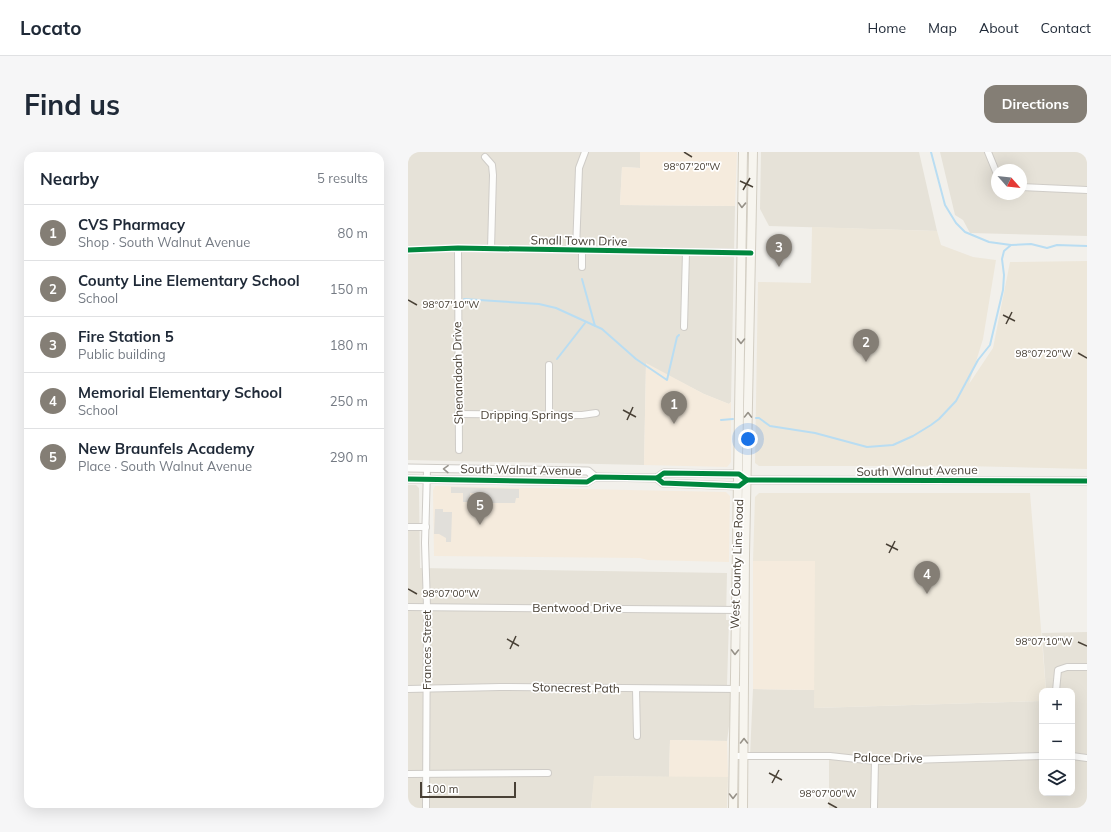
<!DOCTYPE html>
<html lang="en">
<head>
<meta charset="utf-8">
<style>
  :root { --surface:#fff; --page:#f6f6f7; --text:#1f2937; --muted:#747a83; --line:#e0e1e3; --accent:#847e75 }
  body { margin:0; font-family:Mulish,sans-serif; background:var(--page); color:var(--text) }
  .controls { position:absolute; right:12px; bottom:12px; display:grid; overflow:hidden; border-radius:8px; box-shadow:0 4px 16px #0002 }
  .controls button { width:36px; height:36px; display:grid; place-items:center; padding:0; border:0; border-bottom:1px solid var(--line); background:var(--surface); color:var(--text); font:20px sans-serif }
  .compass { position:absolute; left:583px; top:12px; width:36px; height:36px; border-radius:50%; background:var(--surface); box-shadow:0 4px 16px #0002; rotate:117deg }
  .scale { position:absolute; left:12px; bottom:10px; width:96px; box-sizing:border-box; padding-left:4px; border:2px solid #494136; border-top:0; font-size:11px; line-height:14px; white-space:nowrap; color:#494136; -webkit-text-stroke:3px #fff; paint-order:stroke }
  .you { position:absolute; left:340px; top:287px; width:14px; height:14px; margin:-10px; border:3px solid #fff; border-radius:50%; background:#1a73e8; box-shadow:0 0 0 6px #1a73e833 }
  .badge { display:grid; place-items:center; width:26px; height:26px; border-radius:50%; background:var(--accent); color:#fff; font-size:13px; font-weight:700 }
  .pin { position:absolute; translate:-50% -33px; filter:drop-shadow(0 1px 2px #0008) }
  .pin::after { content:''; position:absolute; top:21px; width:14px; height:12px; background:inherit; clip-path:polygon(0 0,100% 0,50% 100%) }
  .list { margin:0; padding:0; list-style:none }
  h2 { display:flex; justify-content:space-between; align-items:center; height:52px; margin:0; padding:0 16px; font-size:17px }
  h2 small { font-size:13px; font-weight:400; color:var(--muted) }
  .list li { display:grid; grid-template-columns:26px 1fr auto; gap:12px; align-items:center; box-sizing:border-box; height:56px; padding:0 16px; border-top:1px solid var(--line) }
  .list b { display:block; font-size:15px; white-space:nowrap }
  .list p { margin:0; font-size:13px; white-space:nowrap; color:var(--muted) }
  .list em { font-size:13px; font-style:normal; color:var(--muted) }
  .icon { flex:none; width:22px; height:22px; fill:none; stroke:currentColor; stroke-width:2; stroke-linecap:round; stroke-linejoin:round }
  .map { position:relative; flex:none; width:679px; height:656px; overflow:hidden; border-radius:12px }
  header { display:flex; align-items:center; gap:24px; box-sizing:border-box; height:56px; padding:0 20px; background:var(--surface); border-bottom:1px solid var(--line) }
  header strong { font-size:19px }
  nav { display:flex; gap:22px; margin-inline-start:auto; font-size:14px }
  .intro { display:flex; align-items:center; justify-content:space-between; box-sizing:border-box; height:96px; padding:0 24px }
  h1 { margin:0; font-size:28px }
  .button { padding:10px 18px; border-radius:12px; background:var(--accent); color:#fff; font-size:14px; font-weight:700 }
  main { display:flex; gap:24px; padding:0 24px }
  aside { flex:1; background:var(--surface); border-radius:12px; box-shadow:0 4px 16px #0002 }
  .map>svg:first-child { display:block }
  .residential { fill:#e6e2d8; fill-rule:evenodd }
  .commercial { fill:#f5ebdd }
  .education { fill:#ede7da }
  .parking { fill:#e1dfda }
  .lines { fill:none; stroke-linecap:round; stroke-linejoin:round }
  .stream { stroke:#b9ddf2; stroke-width:2 }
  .minor-casing { stroke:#cfccc7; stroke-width:8 }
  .tertiary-casing { stroke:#cfccc7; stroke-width:9 }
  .secondary-casing { stroke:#d3cec3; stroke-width:10 }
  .minor { stroke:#fdfdfc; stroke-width:6 }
  .tertiary { stroke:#fdfdfc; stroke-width:7 }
  .secondary { stroke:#f7f5ef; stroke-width:8 }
  .cycleway-casing { stroke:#fff; stroke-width:8 }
  .cycleway { stroke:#00873e; stroke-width:5 }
  .oneway { stroke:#979289 }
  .oneway2 { stroke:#9a968f }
  .ticks { fill:none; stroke:#494136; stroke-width:1.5 }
  .labels { text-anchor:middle; stroke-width:3.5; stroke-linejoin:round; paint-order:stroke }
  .street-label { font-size:12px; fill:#494136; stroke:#fff }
  .ticks-label { font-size:10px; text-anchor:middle; fill:#494136; stroke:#fff; stroke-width:3.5; stroke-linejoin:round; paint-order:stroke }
</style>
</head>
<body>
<header>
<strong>Locato</strong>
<nav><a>Home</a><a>Map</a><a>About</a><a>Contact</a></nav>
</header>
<div class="intro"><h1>Find us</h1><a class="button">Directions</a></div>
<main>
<aside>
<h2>Nearby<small>5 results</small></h2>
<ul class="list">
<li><span class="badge">1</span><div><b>CVS Pharmacy</b><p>Shop · South Walnut Avenue</p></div><em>80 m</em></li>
<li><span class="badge">2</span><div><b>County Line Elementary School</b><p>School</p></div><em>150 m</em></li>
<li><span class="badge">3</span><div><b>Fire Station 5</b><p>Public building</p></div><em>180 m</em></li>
<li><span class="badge">4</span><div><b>Memorial Elementary School</b><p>School</p></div><em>250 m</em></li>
<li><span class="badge">5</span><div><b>New Braunfels Academy</b><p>Place · South Walnut Avenue</p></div><em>290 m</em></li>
</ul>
</aside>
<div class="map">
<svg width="679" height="656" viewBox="0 0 679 656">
  <rect width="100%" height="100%" fill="#f2f0eb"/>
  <g class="residential">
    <polygon points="0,0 232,0 232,16 214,15 212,53 327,54 323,250 321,252 296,242 238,212 236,313 0,308"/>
    <polygon points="353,0 511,0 529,79 361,74 352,57"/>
    <path d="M532,0H679V84L562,81L555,68L547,63ZM589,18H613V42H589Z"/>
    <polygon points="0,333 8,333 11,336 12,416 319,421 318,468 321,468 319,533 326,537 319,589 262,588 261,625 187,624 183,656 0,656"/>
    <polygon points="679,480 679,656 421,656 421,604 342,604 345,537 407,538 407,556 634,549 634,641 664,641 664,539 638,539 634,481"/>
  </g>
  <g class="commercial">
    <polygon points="232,0 329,0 327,54 212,53 214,15 232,16"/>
    <polygon points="238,211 296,242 321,252 323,250 323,310 319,315 236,313"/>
    <polygon points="27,334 318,340 322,344 321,410 240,408 232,406 26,404 25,338"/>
    <polygon points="407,408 407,538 345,537 345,409"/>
    <polygon points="262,588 319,589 320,625 261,625"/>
  </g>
  <g class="education">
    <polygon points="404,75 529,79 533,93 565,105 588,108 575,187 561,232 585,196 602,110 679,109 679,317 555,314 351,314 347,311 350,130 403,131"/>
    <polygon points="351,341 622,341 638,539 634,539 634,549 406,556 407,409 345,409 347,345"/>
    <polygon points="186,624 320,625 319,656 183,656"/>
  </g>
  <g class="parking">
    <polygon points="43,335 111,337 111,346 108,346 107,351 74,351 74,342 62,341 62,350 55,350 55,341 43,341"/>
    <polygon points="27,357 35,357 35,360 44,360 43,390 38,390 38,386 31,382 26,382"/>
  </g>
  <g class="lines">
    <g class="stream">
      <polyline points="523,0 537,53 548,71 557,80 581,90 603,93 623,92 639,96 649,93 679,94"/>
      <polyline points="174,127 187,174"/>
      <polyline points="56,147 131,152 148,156 194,177 228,207 259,228 269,185 271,183"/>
      <polyline points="149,207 177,171"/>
      <polyline points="348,266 351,266 362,274 407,281 459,295 485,293 505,284 523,273 531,267 548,249 570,208 582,193 595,138 596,123 594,107 596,99 603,93"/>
      <polyline points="313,268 325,267"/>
    </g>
    <g class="minor-casing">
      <g id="minor">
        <polyline points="580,0 589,22"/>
        <polyline points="77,5 84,13 85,23 83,97"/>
        <polyline points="613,35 679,38"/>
        <polyline points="50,96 51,298"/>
        <polyline points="0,98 50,96 343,101"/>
        <polyline points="168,98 171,16 177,0"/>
        <polyline points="174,115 174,99"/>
        <polyline points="276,175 278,100"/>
        <polyline points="50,262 174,263 188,261"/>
        <polyline points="141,263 141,213"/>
        <polyline points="0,375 18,375"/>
        <polyline points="0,455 331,458"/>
        <polyline points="0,537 92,535 331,537"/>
        <polyline points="228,537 229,584"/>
        <polyline points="648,539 650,518 659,515 679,515"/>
        <polyline points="325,604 422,604 467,609 634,604"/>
        <polyline points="664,604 679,606"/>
        <polyline points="0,622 140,621"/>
        <polyline points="18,656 19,455 17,391 19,317"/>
        <polyline points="466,656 467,609"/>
      </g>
    </g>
    <g class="tertiary-casing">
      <g id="tertiary">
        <polyline points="0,316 180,319 187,325"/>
        <polyline points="249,326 256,321 331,322 334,324"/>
        <polyline points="0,327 179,330 187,325 249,326 255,331 331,334 339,328 679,329"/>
      </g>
    </g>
    <g class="secondary-casing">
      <g id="secondary">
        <polyline points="325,656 335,0"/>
        <polyline points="335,656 337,403 345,0"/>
      </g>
    </g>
    <use href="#minor" class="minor"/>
    <use href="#tertiary" class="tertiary"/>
    <use href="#secondary" class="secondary"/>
    <g class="cycleway-casing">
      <g id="cycleway">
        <polyline points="0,98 50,96 343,101"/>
        <polyline points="249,326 256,321 331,322 339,328"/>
        <polyline points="0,327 179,330 187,325 249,326 255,331 331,334 339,328 679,329"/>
      </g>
    </g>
    <use href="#cycleway" class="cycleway"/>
  </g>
  <defs><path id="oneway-chevron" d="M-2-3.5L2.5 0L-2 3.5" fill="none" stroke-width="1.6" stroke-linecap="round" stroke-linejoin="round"/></defs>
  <g class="oneway">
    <use href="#oneway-chevron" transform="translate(334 53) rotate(92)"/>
    <use href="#oneway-chevron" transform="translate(333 189) rotate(91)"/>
    <use href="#oneway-chevron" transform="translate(340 263) rotate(-89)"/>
    <use href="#oneway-chevron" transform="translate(327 500) rotate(91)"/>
    <use href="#oneway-chevron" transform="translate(336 589) rotate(-90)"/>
    <use href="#oneway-chevron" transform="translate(325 644) rotate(90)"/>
  </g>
  <use class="oneway2" href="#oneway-chevron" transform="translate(38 317) rotate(-179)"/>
  <path class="ticks" d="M276,0L284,5M332,29L345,35M335,38L342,26M0,148L9,153M595,163L607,169M598,172L604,160M670,201L679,206M215,258L228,265M219,268L225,255M478,392L490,398M481,401L487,389M0,437L9,442M99,487L111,494M670,490L679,494M102,497L108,484M361,621L374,628M364,631L371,618M420,651L429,656"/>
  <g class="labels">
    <g class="street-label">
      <text transform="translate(171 89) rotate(1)" y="4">Small Town Drive</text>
      <text transform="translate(50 221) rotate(-91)" y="4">Shenandoah Drive</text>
      <text x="119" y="267">Dripping Springs</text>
      <text transform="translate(113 318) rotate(1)" y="4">South Walnut Avenue</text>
      <text transform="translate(509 319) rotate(-1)" y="4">South Walnut Avenue</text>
      <text transform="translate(329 412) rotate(-88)" y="4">West County Line Road</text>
      <text x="169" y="460">Bentwood Drive</text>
      <text transform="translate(19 498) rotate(-90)" y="4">Frances Street</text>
      <text transform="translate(168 536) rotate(1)" y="4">Stonecrest Path</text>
      <text transform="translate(480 606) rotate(1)" y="4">Palace Drive</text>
    </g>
  </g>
  <g class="ticks-label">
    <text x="284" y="18">98°07'20"W</text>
    <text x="43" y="156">98°07'10"W</text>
    <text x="636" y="205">98°07'20"W</text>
    <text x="43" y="445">98°07'00"W</text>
    <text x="636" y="493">98°07'10"W</text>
    <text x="420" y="645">98°07'00"W</text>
  </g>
</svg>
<div class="controls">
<button>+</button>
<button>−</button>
<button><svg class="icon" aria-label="layers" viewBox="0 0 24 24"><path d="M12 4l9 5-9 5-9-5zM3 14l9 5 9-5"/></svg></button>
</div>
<svg class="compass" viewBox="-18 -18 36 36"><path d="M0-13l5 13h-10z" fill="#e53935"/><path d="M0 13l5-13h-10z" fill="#747a83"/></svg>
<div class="scale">100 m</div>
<div class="you"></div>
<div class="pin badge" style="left:266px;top:272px">1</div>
<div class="pin badge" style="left:458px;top:210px">2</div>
<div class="pin badge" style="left:371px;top:115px">3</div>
<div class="pin badge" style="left:519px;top:442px">4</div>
<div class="pin badge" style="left:72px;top:373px">5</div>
</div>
</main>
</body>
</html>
